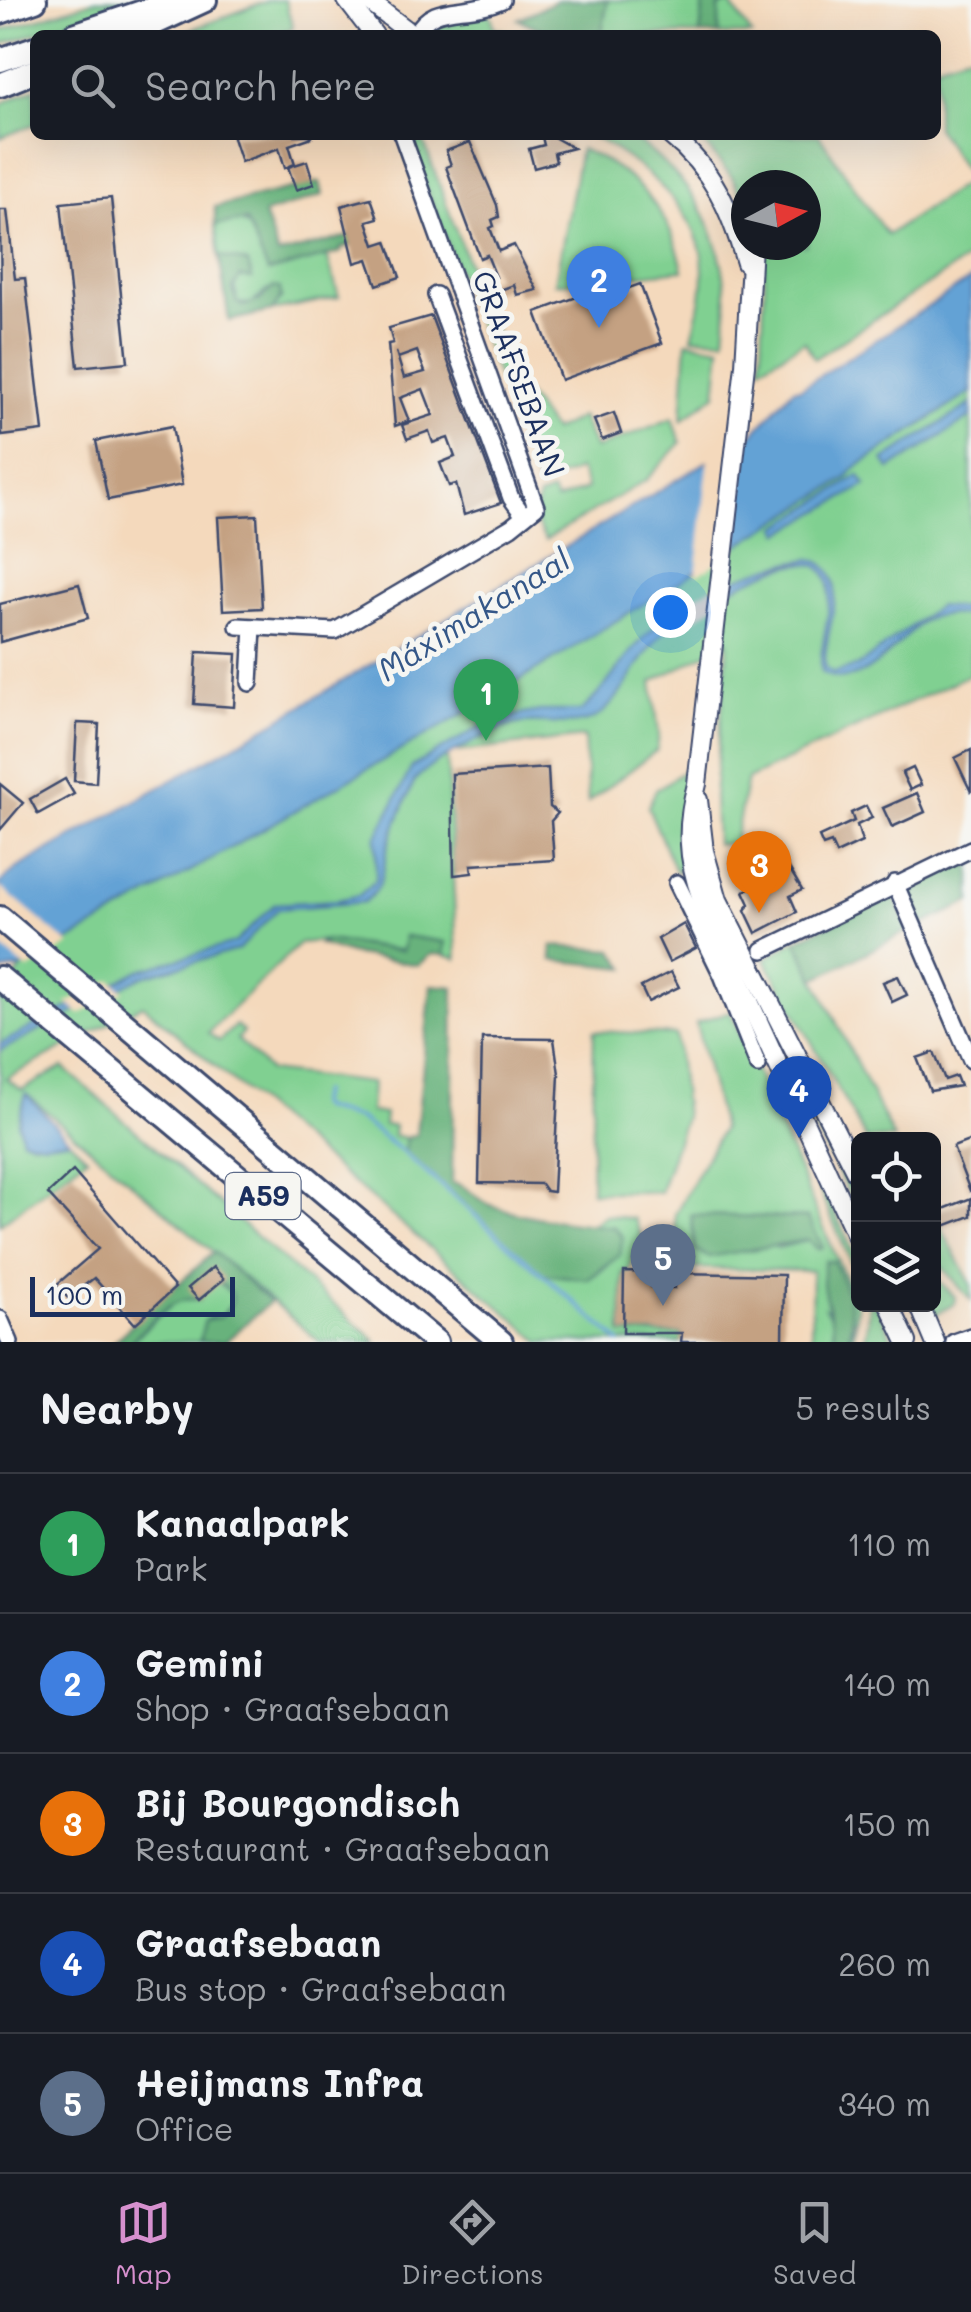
<!DOCTYPE html>
<html lang="en">
<head>
<meta charset="utf-8">
<style>
  :root { --surface:#171b24; --page:#20242c; --text:#f1f3f6; --muted:#9ea1a6; --line:#363941; --accent:#d690ce }
  body { margin:0; font-family:Mali,sans-serif; background:var(--page); color:var(--text) }
  .controls { position:absolute; right:30px; bottom:30px; display:grid; overflow:hidden; border-radius:15px; box-shadow:0 10px 40px #0002 }
  .controls button { width:90px; height:90px; display:grid; place-items:center; padding:0; border:0; border-bottom:2px solid var(--line); background:var(--surface); color:var(--text); font:50px sans-serif }
  .compass { position:absolute; left:731px; top:170px; width:90px; height:90px; border-radius:50%; background:var(--surface); box-shadow:0 10px 40px #0002; rotate:83deg }
  .scale { position:absolute; left:30px; bottom:25px; width:205px; box-sizing:border-box; padding-left:10px; border:5px solid #1b2f5e; border-top:0; font-size:28px; line-height:35px; white-space:nowrap; color:#1b2f5e; -webkit-text-stroke:8px #f6f6f2; paint-order:stroke }
  .you { position:absolute; left:670px; top:612px; width:35px; height:35px; margin:-25px; border:8px solid #fff; border-radius:50%; background:#1a73e8; box-shadow:0 0 0 15px #1a73e833 }
  .badge { display:grid; place-items:center; width:65px; height:65px; border-radius:50%; background:var(--accent); color:#fff; font-size:32px; font-weight:700 }
  .pin { position:absolute; translate:-50% -82px; filter:drop-shadow(0 2px 5px #0008) }
  .pin::after { content:''; position:absolute; top:52px; width:35px; height:30px; background:inherit; clip-path:polygon(0 0,100% 0,50% 100%) }
  .list { margin:0; padding:0; list-style:none }
  h2 { display:flex; justify-content:space-between; align-items:center; height:130px; margin:0; padding:0 40px; font-size:42px }
  h2 small { font-size:32px; font-weight:400; color:var(--muted) }
  .list li { display:grid; grid-template-columns:65px 1fr auto; gap:30px; align-items:center; box-sizing:border-box; height:140px; padding:0 40px; border-top:2px solid var(--line) }
  .list b { display:block; font-size:38px; white-space:nowrap }
  .list p { margin:0; font-size:32px; white-space:nowrap; color:var(--muted) }
  .list em { font-size:32px; font-style:normal; color:var(--muted) }
  .icon { flex:none; width:55px; height:55px; fill:none; stroke:currentColor; stroke-width:2; stroke-linecap:round; stroke-linejoin:round }
  .map { position:relative; flex:none; width:971px; height:1342px; overflow:hidden }
  .search { position:absolute; background:var(--surface); box-shadow:0 10px 40px #0002; left:30px; right:30px; top:30px; height:110px; display:flex; align-items:center; gap:25px; box-sizing:border-box; padding:0 35px; border-radius:15px; color:var(--muted); font-size:38px }
  .sheet { height:830px; background:var(--surface) }
  nav { display:flex; justify-content:space-around; align-items:center; box-sizing:border-box; height:140px; border-top:2px solid var(--line); background:var(--surface); font-size:28px; color:var(--muted) }
  nav a { display:grid; justify-items:center; gap:5px }
  nav .on { color:var(--accent) }
  .map>svg:first-child { display:block }
  .green { fill:#80d091; stroke:#4e8078; stroke-width:2.5; fill-rule:evenodd }
  .forest { fill:#68b27b; stroke:#42706c; stroke-width:2.5 }
  .water { fill:#63a2d5; stroke:#3f689a; stroke-width:2.5 }
  .pier { fill:#f4d9bc }
  .lines { fill:none; stroke-linecap:round; stroke-linejoin:round }
  .stream { stroke:#63a2d5; stroke-width:4 }
  .building { fill:#c4a182; fill-rule:evenodd }
  .minor-casing { stroke:#3c486c; stroke-width:20 }
  .major-casing { stroke:#3c486c; stroke-width:22 }
  .highway-casing { stroke:#3c486c; stroke-width:28 }
  .minor { stroke:#fff; stroke-width:15 }
  .major { stroke:#fff; stroke-width:18 }
  .highway { stroke:#fff; stroke-width:22 }
  .labels { text-anchor:middle; stroke-width:10; stroke-linejoin:round; paint-order:stroke }
  .shield { fill:#f6f6f2; stroke:#5d6b8a; stroke-width:2.5 }
  .shield-label { font-size:28px; font-weight:bold; fill:#1b2f5e }
  .street-label { font-size:30px; fill:#1b2f5e; stroke:#f6f6f2 }
  .water-label { font-size:32px; font-style:italic; fill:#345788; stroke:#f6f6f2 }
</style>
</head>
<body>
<div class="map">
<svg width="971" height="1342" viewBox="0 0 971 1342">
  <rect width="100%" height="100%" fill="#f6f6f2"/>
  <filter id="ink" filterUnits="userSpaceOnUse"><feTurbulence type="fractalNoise" baseFrequency=".01" numOctaves="2"/><feDisplacementMap in="SourceGraphic" scale="20" xChannelSelector="R" yChannelSelector="G"/><feConvolveMatrix kernelMatrix="1 2 1 2 8 2 1 2 1" color-interpolation-filters="sRGB"/></filter>
  <filter id="wash" filterUnits="userSpaceOnUse"><feTurbulence type="fractalNoise" baseFrequency=".0048" numOctaves="4" result="noise"/><feDisplacementMap in="SourceGraphic" scale="40" xChannelSelector="R" yChannelSelector="G"/><feGaussianBlur stdDeviation="2.25" result="paint"/><feColorMatrix in="noise" values="0 0 0 0 0 0 0 0 0 0 0 0 0 0 0 0 0 1.4 0 .05"/><feComposite in="paint" operator="in"/></filter>
  <g filter="url(#wash)">
    <rect width="100%" height="100%" fill="#f4d9bc"/>
    <g class="green">
      <polygon points="96,0 138,0 0,45 0,31"/>
      <polygon points="269,0 285,0 293,28 274,35 177,35"/>
      <polygon points="608,0 704,0 700,35 601,35"/>
      <polygon points="730,3 752,35 719,35 719,7"/>
      <polygon points="485,12 492,17 494,28 517,35 429,31 427,25 440,14 473,16"/>
      <polygon points="971,53 971,256 814,359 805,341 761,367 765,280 760,245 806,245 806,185 746,185 746,205 732,177 697,135 819,135 887,235 970,180 936,127 936,64"/>
      <polygon points="35,88 35,124 0,138 0,104"/>
      <path d="M590,135C601,135 617,132 628,136C639,141 650,151 659,159C714,206 732,269 725,339L692,337C699,310 707,280 701,251C689,200 633,158 590,135Z"/>
      <polygon points="423,140 488,318 514,368 512,379 499,380 410,146"/>
      <path d="M580,149C635,171 671,212 683,270L555,283Z"/>
      <path d="M238,220L252,229L269,272L327,256L339,297L272,311L281,298L268,290L251,304L237,303L235,282L240,277L252,278C248,254 236,266 219,256L215,225Z"/>
      <polygon points="687,341 721,347 716,394 682,420"/>
      <polygon points="519,392 526,394 553,431 581,417 595,449 673,418 681,443 646,480 545,540 534,519 539,497 552,492 556,501 587,489 579,470 538,485 505,396"/>
      <polygon points="971,392 971,674 747,779 734,843 716,844 714,796 728,642 652,682 659,733 657,750 588,802 584,737 447,753 457,959 444,955 444,942 405,936 403,951 327,940 300,943 208,1033 219,1041 236,1025 243,1032 237,1039 269,1071 372,1083 370,1112 385,1114 384,1125 394,1126 393,1135 406,1138 404,1153 588,1279 608,1266 614,1227 591,1225 605,1215 634,1219 642,1238 629,1270 623,1272 622,1334 682,1334 682,1342 541,1342 143,1005 6,1079 22,1090 63,1067 377,1342 320,1342 26,1094 18,1123 31,1142 69,1140 87,1157 0,1224 0,999 22,968 496,695 846,478 852,470"/>
      <polygon points="685,770 689,771 685,861 676,873 648,807 656,790"/>
      <polygon points="796,940 894,1139 866,1139 765,959"/>
      <path d="M730,1011L857,1305L853,1342H847L855,1321L825,1308L832,1319L834,1342H811L812,1271L677,1268L675,1214L722,1129L696,1023ZM691,1215L808,1218L816,1244L809,1240L778,1248Z"/>
      <polygon points="594,1031 676,1035 685,1117 660,1192 591,1192"/>
      <polygon points="775,1038 849,1180 858,1199 858,1212 807,1112"/>
      <polygon points="802,1139 858,1263 858,1279 798,1141"/>
      <polygon points="934,1214 971,1284 971,1300 934,1258"/>
      <polygon points="934,1276 955,1297 954,1304 933,1316 927,1305 934,1304"/>
      <polygon points="219,1282 231,1293 232,1304 221,1317 208,1318 199,1342 130,1342 173,1303"/>
      <polygon points="869,1305 877,1305 894,1342 865,1342"/>
    </g>
    <g class="forest">
      <polygon points="558,0 608,0 601,35 552,35 518,19"/>
      <polygon points="704,0 741,0 719,7 719,35 700,35"/>
      <polygon points="320,182 323,195 264,214 278,255 350,236 352,245 341,248 341,252 268,272 246,221 215,225 215,207"/>
      <polygon points="219,256 248,263 252,279 240,277 233,289 237,303 243,306 260,300 273,287 280,288 281,298 272,311 229,321"/>
      <polygon points="971,856 971,902 920,926 905,889"/>
      <polygon points="892,894 910,930 815,979 796,940"/>
      <polygon points="404,936 445,942 444,955 431,954 418,965 350,954 319,944 327,940 402,951"/>
      <polygon points="552,946 613,950 626,968 552,960"/>
      <path d="M431,985L454,987L452,1183C467,1184 477,1201 493,1206C532,1219 573,1223 614,1227L623,1237L620,1255L588,1279L541,1274L404,1153L406,1138L416,1135Z"/>
      <polygon points="691,1215 808,1218 823,1247 818,1249 808,1240 708,1257 695,1251"/>
      <path d="M214,1252L270,1302L225,1342H199L205,1320L221,1317L232,1303L231,1293L219,1282L203,1288L200,1300C170,1294 150,1324 130,1342H113Z"/>
      <path d="M825,1261H834C846,1291 858,1311 847,1342H834C835,1312 817,1292 825,1261Z"/>
    </g>
    <g class="water">
      <polygon points="971,279 971,392 852,470 847,478 496,695 22,968 0,972 0,883 16,869 278,720 753,434 793,389 801,388"/>
      <polygon points="971,404 971,417 890,469 884,460"/>
      <polygon points="859,475 866,485 781,533 778,527"/>
      <path d="M811,559C859,572 819,637 826,668L834,673L858,666L938,606L971,609V615C956,615 936,612 923,621C895,642 862,696 822,672C816,647 843,587 821,569C794,545 687,612 664,632C639,655 626,696 598,716C576,730 546,720 522,723C499,726 430,762 415,780C412,785 388,843 387,850C382,874 385,885 364,902L278,909L238,950L143,976L0,1051V1044L140,970L235,943L275,904L338,900L360,895L376,880V838L412,767L492,720L540,711H581C604,692 617,667 637,645C678,599 750,567 811,559Z"/>
      <polygon points="26,1094 69,1140 44,1143 22,1139 18,1123"/>
    </g>
    <g class="pier">
      <polygon points="748,431 735,551 696,576 709,455"/>
      <polygon points="732,576 730,596 691,621 693,598"/>
      <polygon points="0,887 70,945 28,970 0,947"/>
      <polygon points="111,980 124,991 80,1014 67,1003"/>
    </g>
    <g class="lines">
      <polyline class="stream" points="321,1092 317,1104 321,1108 359,1119 404,1153 620,1342"/>
    </g>
    <g id="blocks">
      <g class="building">
        <polygon points="232,135 312,135 312,137 289,145 295,164 285,168 279,148 241,162"/>
        <polygon points="550,135 573,148 554,153 556,162 534,168 529,149 544,145 542,137"/>
        <polygon points="470,142 497,205 499,217 492,220 494,226 490,228 499,251 514,245 537,290 517,295 514,285 492,293 488,280 496,277 487,255 480,258 446,167 451,165 446,151"/>
        <polygon points="307,161 314,184 296,190 288,167"/>
        <polygon points="111,198 128,362 78,367 61,203"/>
        <polygon points="371,198 378,218 367,221 375,245 387,241 400,277 377,285 368,259 355,263 341,206"/>
        <polygon points="0,210 7,210 15,279 25,278 43,431 2,436"/>
        <polygon points="640,284 662,343 561,380 536,312 593,291 596,300"/>
        <path d="M431,316L501,503L464,515L456,484L449,486L440,463L455,457L448,438L433,443L429,431L407,439L402,425L433,415L423,389L400,398L409,421L395,426L388,344L393,343L389,328ZM417,351L425,372L404,378L396,352L398,358Z"/>
        <polygon points="614,413 621,433 602,440 594,420"/>
        <polygon points="172,426 182,485 108,500 96,441"/>
        <polygon points="257,515 262,608 223,610 218,517"/>
        <polygon points="79,584 88,618 0,642 0,604"/>
        <polygon points="197,652 237,654 234,707 194,704"/>
        <polygon points="77,723 99,724 96,783 74,781"/>
        <polygon points="971,750 971,792 955,758"/>
        <polygon points="548,768 550,807 558,813 551,821 554,860 471,865 472,873 454,875 452,774"/>
        <polygon points="913,768 921,785 910,790 902,773"/>
        <polygon points="65,779 74,794 38,814 30,799"/>
        <polygon points="0,784 23,803 0,830"/>
        <polygon points="917,793 925,812 892,827 883,808"/>
        <polygon points="866,806 872,818 857,825 862,842 836,854 831,843 823,846 819,837 854,821 851,813"/>
        <polygon points="785,861 802,890 790,896 797,912 756,933 745,910 750,904 744,891 777,875 773,867"/>
        <polygon points="684,924 696,948 669,962 658,939"/>
        <polygon points="671,972 679,987 648,1002 641,987"/>
        <polygon points="898,976 907,995 892,1002 883,982"/>
        <polygon points="482,1038 554,1039 559,1074 553,1192 546,1191 541,1184 479,1183"/>
        <polygon points="934,1052 945,1080 956,1076 960,1086 930,1091 917,1058"/>
        <polygon points="971,1140 971,1191 970,1191 953,1147"/>
        <polygon points="73,1171 175,1288 135,1324 94,1278 68,1298 56,1285 98,1249 48,1194"/>
        <polygon points="971,1198 971,1216 942,1227 936,1212"/>
        <polygon points="213,1267 224,1279 199,1300 188,1288"/>
        <polygon points="624,1272 652,1273 651,1287 675,1288 675,1273 784,1275 783,1342 681,1342 682,1333 623,1333"/>
      </g>
    </g>
  </g>
  <g filter="url(#ink)">
    <use href="#blocks" fill-opacity="0" stroke="#3c486c" stroke-width="2.5"/>
    <g class="lines">
      <g class="minor-casing">
        <g id="minor">
          <path d="M415,35C433,0 463,17 502,0"/>
          <polyline points="436,295 511,498 524,516"/>
          <polyline points="238,626 335,631 511,527 536,507 402,135"/>
          <polyline points="250,683 253,627"/>
          <polyline points="677,883 722,975 758,1065"/>
          <polyline points="895,883 971,1060"/>
          <polyline points="763,950 971,849"/>
          <polyline points="0,1319 10,1342"/>
          <polyline points="954,1342 971,1336"/>
        </g>
      </g>
      <g class="major-casing">
        <g id="major">
          <polyline points="347,0 374,35"/>
          <polyline points="367,0 413,35"/>
          <path d="M670,135C713,169 731,211 746,263"/>
          <path d="M752,245L745,365L697,784C686,825 687,858 702,899L858,1239"/>
          <polyline points="698,800 704,851 718,900 858,1176"/>
          <polyline points="889,1304 907,1342"/>
          <polyline points="919,1304 935,1342"/>
        </g>
      </g>
      <g class="highway-casing">
        <g id="highway">
          <polyline points="0,12 35,0"/>
          <polyline points="74,35 178,0"/>
          <polyline points="129,35 205,0"/>
          <polyline points="0,60 35,48"/>
          <polyline points="0,85 35,71"/>
          <polyline points="0,918 501,1342"/>
          <polyline points="0,978 436,1342"/>
        </g>
      </g>
      <use href="#minor" class="minor"/>
      <use href="#major" class="major"/>
      <use href="#highway" class="highway"/>
    </g>
  </g>
  <g class="labels">
    <rect class="shield" x="225.5" y="1173" width="75" height="46" rx="8"/>
    <g class="shield-label">
      <text x="263" y="1206">A59</text>
    </g>
    <g class="street-label">
      <text transform="translate(518 374) rotate(70)" y="10">GRAAFSEBAAN</text>
    </g>
    <g class="water-label">
      <text transform="translate(474 615) rotate(-32)" y="11">Máximakanaal</text>
    </g>
  </g>
</svg>
<div class="controls">
<button><svg class="icon" aria-label="locate" viewBox="0 0 24 24"><circle cx="12" cy="12" r="6"/><path d="M12 2v4M12 18v4M2 12h4M18 12h4"/></svg></button>
<button><svg class="icon" aria-label="layers" viewBox="0 0 24 24"><path d="M12 4l9 5-9 5-9-5zM3 14l9 5 9-5"/></svg></button>
</div>
<svg class="compass" viewBox="-18 -18 36 36"><path d="M0-13l5 13h-10z" fill="#e53935"/><path d="M0 13l5-13h-10z" fill="#9ea1a6"/></svg>
<div class="scale">100 m</div>
<div class="you"></div>
<div class="pin badge" style="left:486px;top:741px;background:#2e9e5b">1</div>
<div class="pin badge" style="left:599px;top:328px;background:#3f7fe0">2</div>
<div class="pin badge" style="left:759px;top:913px;background:#e8710a">3</div>
<div class="pin badge" style="left:799px;top:1138px;background:#1a4fb4">4</div>
<div class="pin badge" style="left:663px;top:1306px;background:#5c6f8a">5</div>
<div class="search"><svg class="icon" aria-label="search" viewBox="0 0 24 24"><circle cx="10" cy="10" r="6"/><path d="M15 15l6 6"/></svg>Search here</div>
</div>
<section class="sheet">
<h2>Nearby<small>5 results</small></h2>
<ul class="list">
<li><span class="badge" style="background:#2e9e5b">1</span><div><b>Kanaalpark</b><p>Park</p></div><em>110 m</em></li>
<li><span class="badge" style="background:#3f7fe0">2</span><div><b>Gemini</b><p>Shop · Graafsebaan</p></div><em>140 m</em></li>
<li><span class="badge" style="background:#e8710a">3</span><div><b>Bij Bourgondisch</b><p>Restaurant · Graafsebaan</p></div><em>150 m</em></li>
<li><span class="badge" style="background:#1a4fb4">4</span><div><b>Graafsebaan</b><p>Bus stop · Graafsebaan</p></div><em>260 m</em></li>
<li><span class="badge" style="background:#5c6f8a">5</span><div><b>Heijmans Infra</b><p>Office</p></div><em>340 m</em></li>
</ul>
</section>
<nav>
<a class="on"><svg class="icon" aria-label="map" viewBox="0 0 24 24"><path d="M3 6l6-2 6 2 6-2v14l-6 2-6-2-6 2zM9 4v14M15 6v14"/></svg>Map</a>
<a><svg class="icon" aria-label="directions" viewBox="0 0 24 24"><path d="M12 3l9 9-9 9-9-9zM9 14v-3h6M13 9l2 2-2 2"/></svg>Directions</a>
<a><svg class="icon" aria-label="saved" viewBox="0 0 24 24"><path d="M7 4h10v16l-5-4-5 4z"/></svg>Saved</a>
</nav>
</body>
</html>
